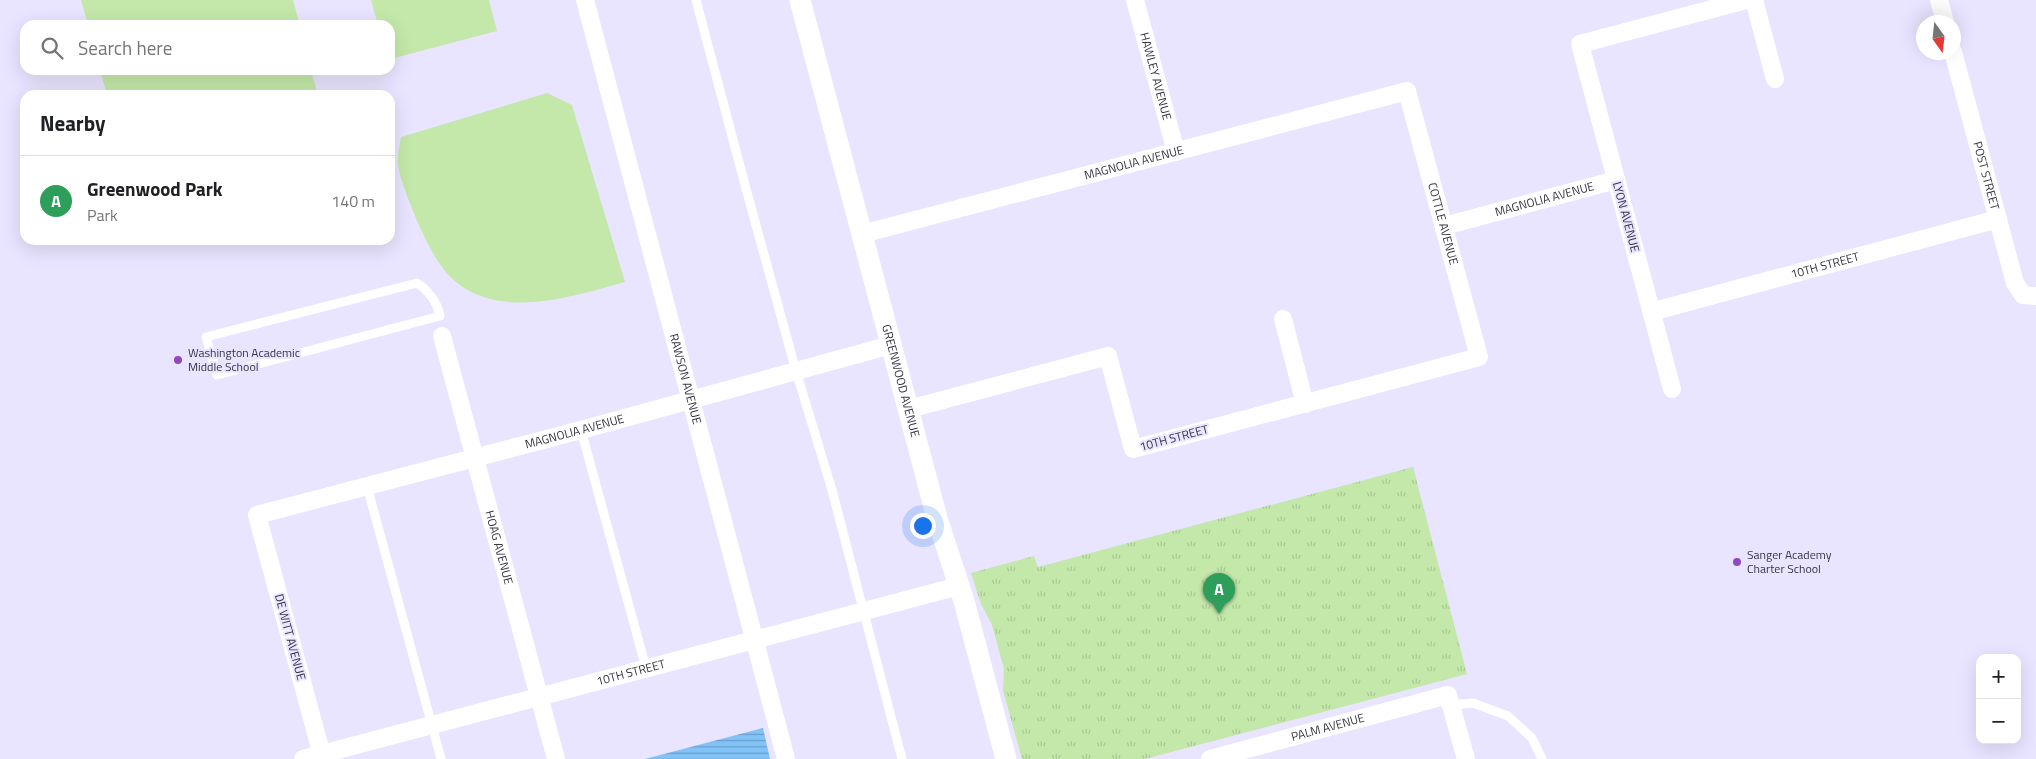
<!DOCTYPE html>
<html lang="en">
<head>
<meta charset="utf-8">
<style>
  :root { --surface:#fff; --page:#f6f6f6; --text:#202124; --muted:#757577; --line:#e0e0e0; --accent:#9148bb }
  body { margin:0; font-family:"Titillium Web",sans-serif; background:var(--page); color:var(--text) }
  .controls { position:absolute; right:15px; bottom:15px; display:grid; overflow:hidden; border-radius:10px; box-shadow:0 5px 20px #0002 }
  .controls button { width:45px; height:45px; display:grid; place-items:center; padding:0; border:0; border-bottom:1px solid var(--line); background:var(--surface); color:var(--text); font:25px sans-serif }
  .compass { position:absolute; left:1916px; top:15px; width:45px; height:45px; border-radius:50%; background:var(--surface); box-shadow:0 5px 20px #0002; rotate:165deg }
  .you { position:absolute; left:922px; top:525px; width:18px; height:18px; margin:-12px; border:4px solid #fff; border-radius:50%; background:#1a73e8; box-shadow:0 0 0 8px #1a73e833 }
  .badge { display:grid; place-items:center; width:32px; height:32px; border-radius:50%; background:var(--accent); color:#fff; font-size:16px; font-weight:700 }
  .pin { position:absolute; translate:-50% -41px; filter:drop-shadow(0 1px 2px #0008) }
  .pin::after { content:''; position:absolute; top:26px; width:18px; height:15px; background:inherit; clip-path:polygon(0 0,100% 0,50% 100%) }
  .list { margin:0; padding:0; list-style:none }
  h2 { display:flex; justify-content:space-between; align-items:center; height:65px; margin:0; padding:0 20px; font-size:21px }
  h2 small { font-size:16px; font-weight:400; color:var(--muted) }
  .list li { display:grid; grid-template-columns:32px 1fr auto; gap:15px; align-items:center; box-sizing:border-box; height:90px; padding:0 20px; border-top:1px solid var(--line) }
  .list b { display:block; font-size:19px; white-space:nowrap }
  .list p { margin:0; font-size:16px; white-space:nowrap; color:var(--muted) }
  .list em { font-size:16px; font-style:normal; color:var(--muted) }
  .icon { flex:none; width:28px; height:28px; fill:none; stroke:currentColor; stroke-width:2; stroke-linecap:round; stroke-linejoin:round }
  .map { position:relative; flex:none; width:2036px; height:759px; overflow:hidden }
  .search { position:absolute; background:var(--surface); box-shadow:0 5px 20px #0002; left:20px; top:20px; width:375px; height:55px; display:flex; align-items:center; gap:12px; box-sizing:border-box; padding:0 18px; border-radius:15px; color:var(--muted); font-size:19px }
  .panel { position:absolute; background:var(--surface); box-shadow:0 5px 20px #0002; left:20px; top:90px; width:375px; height:155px; border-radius:15px }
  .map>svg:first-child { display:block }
  .green { fill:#c4e8a9 }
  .park { fill:url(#park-tufts) }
  .water { fill:url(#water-rules) }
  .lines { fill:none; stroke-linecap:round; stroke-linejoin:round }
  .service { stroke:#fff; stroke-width:9 }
  .minor { stroke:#fff; stroke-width:18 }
  .tertiary { stroke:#fff; stroke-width:21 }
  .poi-dot { fill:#9148bb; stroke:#e9e4ff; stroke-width:2 }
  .labels { text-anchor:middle; stroke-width:4; stroke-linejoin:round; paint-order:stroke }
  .street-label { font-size:12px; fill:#373541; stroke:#e9e4ff }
  .poi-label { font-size:12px; fill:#373541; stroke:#e9e4ff; text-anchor:start }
</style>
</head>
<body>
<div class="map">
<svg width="2036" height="759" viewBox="0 0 2036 759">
  <defs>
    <pattern id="park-tufts" width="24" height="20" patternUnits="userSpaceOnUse" patternTransform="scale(1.25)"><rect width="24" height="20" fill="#c4e8a9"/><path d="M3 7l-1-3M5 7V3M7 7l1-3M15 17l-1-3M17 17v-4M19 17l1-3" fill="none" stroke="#a9c893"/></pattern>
    <pattern id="water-rules" width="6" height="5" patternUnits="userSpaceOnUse" patternTransform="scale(1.25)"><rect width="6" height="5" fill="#81c3f7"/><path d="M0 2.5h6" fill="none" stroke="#6a9fca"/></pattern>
  </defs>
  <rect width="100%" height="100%" fill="#e9e4ff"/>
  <g class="green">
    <polygon points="81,0 293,0 300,25 88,25"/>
    <polygon points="371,0 489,0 497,31 390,59 390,25 378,25"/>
    <polygon points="100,70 311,70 318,95 107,95"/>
    <path d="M547,93L572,105L625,282C574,296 502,320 456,282C439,268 428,245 419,225C413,211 399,178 398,164C397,155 400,145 401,137Z"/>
  </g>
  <polygon class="park" points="1413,467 1467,674 1145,759 1022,759 1003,691 1004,669 992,625 981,604 971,573 1034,556 1038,567"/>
  <polygon class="water" points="763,728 770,759 645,759"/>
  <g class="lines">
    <g class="service">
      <polyline points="696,0 745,185 796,371 832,490 902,759"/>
      <path d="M417,283C429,291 437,302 440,316L217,375L206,337Z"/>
      <polyline points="581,430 646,668"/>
      <polyline points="367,486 441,759"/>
      <polyline points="1451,705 1473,703 1508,716 1532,738 1542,759"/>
    </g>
    <g class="minor">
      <path id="s1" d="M585,0L786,759"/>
      <path id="s2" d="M1135,0L1176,152"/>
      <polyline points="1754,0 1775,79"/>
      <polyline points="1939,0 1945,22"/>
      <path id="s3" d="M1953,52L2015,283L2023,295L2036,296"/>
      <path id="s4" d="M1444,226L1616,180"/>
      <path id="s5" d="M862,234L1407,91L1479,357L1133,449L1108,356L909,409"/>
      <path id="s6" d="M1651,312L1998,219"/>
      <polyline points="1283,319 1305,404"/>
      <path id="s7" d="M442,336L556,759"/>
      <polyline points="1672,389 1580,44 1746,0"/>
      <path id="s8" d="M303,759L959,586"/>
      <path id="s9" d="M323,759L257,515L581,430L891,345"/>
      <path id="s10" d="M1210,759L1448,695L1466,759"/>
    </g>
    <path class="tertiary" id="s11" d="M800,0L937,518L964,601L1006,759"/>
  </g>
  <g class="poi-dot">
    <circle cx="178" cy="360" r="5"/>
    <circle cx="1737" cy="562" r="5"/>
  </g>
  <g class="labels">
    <g class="street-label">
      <text dy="4" stroke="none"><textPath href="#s2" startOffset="79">HAWLEY AVENUE</textPath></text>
      <text dy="4" stroke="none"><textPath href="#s5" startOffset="281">MAGNOLIA AVENUE</textPath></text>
      <text dy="4" stroke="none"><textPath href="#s3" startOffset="128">POST STREET</textPath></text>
      <text dy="4" stroke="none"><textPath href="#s4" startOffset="104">MAGNOLIA AVENUE</textPath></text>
      <text transform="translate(1626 217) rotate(75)" y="4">LYON AVENUE</text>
      <text dy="4" stroke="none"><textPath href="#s5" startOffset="701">COTTLE AVENUE</textPath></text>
      <text dy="4" stroke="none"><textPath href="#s6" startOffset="180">10TH STREET</textPath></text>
      <text dy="4" stroke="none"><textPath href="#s1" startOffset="392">RAWSON AVENUE</textPath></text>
      <text dy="4" stroke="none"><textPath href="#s11" startOffset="394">GREENWOOD AVENUE</textPath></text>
      <text dy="4" stroke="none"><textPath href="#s9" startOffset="581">MAGNOLIA AVENUE</textPath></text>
      <text transform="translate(1174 438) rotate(-15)" y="4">10TH STREET</text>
      <text dy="4" stroke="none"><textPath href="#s7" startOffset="219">HOAG AVENUE</textPath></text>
      <text transform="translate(290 637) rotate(75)" y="4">DE WITT AVENUE</text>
      <text dy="4" stroke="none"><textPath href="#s8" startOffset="339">10TH STREET</textPath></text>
      <text dy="4" stroke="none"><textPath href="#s10" startOffset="122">PALM AVENUE</textPath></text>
    </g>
    <g class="poi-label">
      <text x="188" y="357">Washington Academic<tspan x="188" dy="14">Middle School</tspan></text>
      <text x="1747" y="559">Sanger Academy<tspan x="1747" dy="14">Charter School</tspan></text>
    </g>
  </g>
</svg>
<div class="controls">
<button>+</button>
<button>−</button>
</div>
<svg class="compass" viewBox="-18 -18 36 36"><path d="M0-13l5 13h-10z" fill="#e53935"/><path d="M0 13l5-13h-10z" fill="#757577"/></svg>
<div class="you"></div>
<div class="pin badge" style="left:1219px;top:614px;background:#2e9e5b">A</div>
<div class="search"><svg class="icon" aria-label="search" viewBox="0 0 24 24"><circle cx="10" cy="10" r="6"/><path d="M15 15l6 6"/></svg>Search here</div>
<section class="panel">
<h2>Nearby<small></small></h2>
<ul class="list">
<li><span class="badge" style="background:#2e9e5b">A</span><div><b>Greenwood Park</b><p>Park</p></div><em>140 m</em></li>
</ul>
</section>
</div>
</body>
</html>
